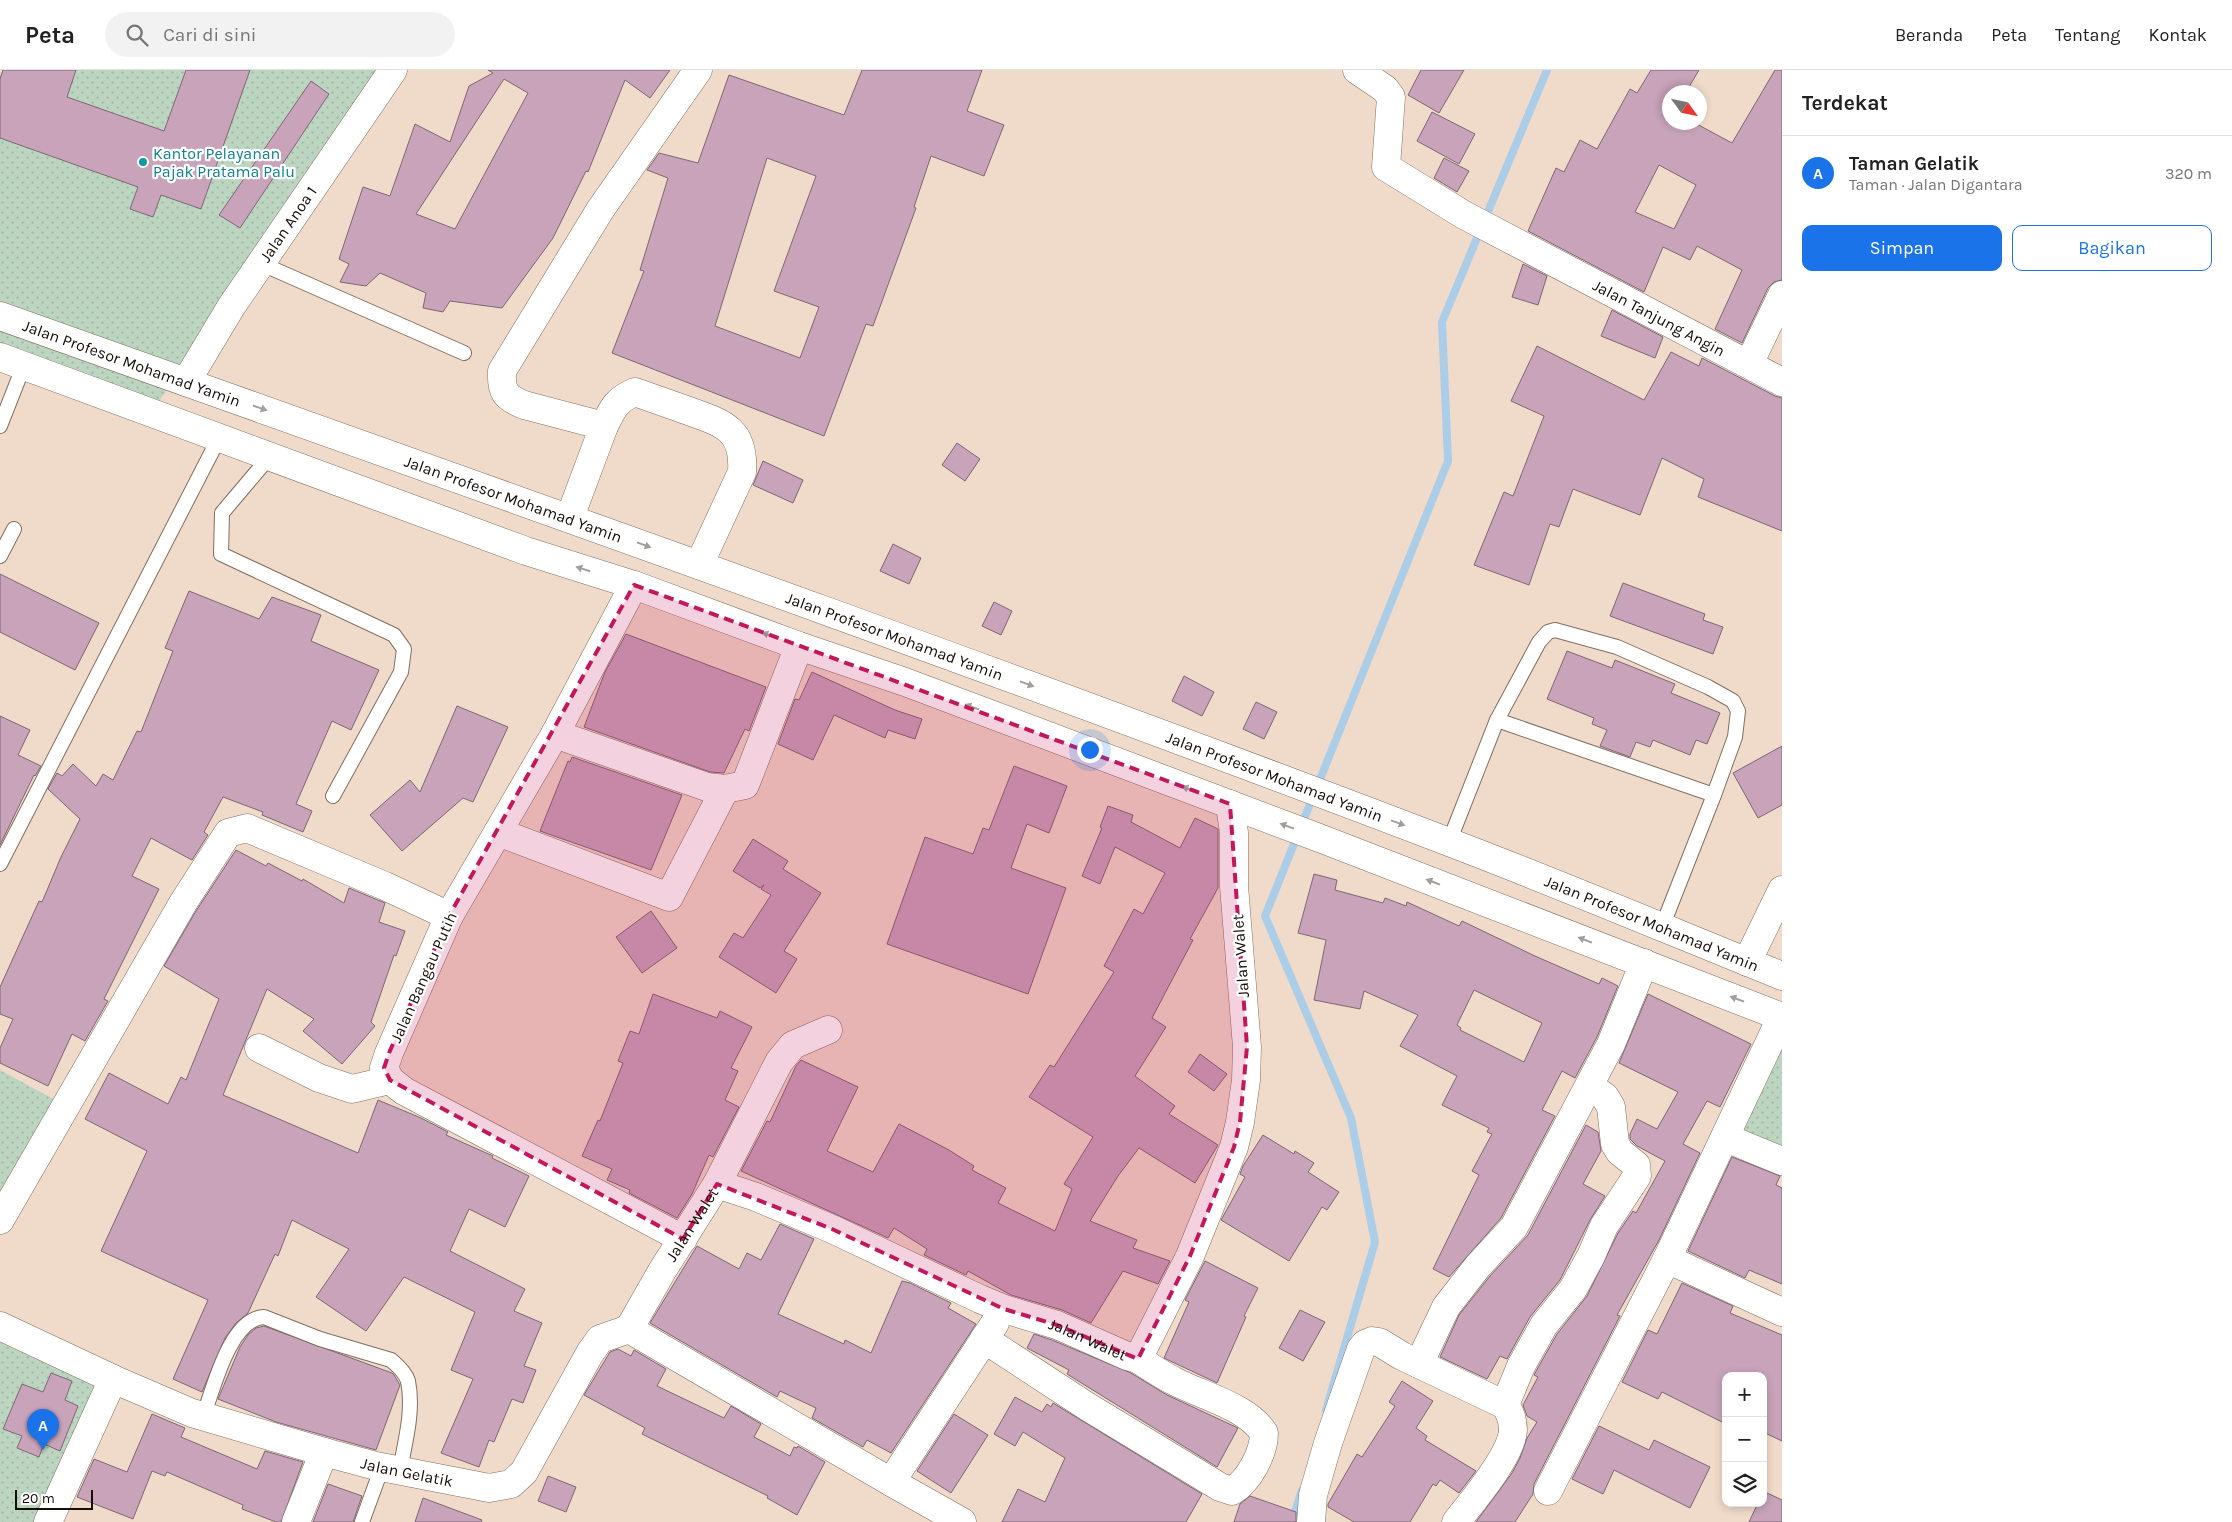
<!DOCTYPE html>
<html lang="id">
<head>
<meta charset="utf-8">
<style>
  :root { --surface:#fff; --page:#f2f2f2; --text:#222; --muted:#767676; --line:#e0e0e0; --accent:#1a73e8 }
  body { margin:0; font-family:Karla,sans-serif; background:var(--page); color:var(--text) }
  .controls { position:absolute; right:15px; bottom:15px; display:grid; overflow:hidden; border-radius:10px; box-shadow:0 2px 8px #0003 }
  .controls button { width:45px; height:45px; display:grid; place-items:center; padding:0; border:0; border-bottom:1px solid var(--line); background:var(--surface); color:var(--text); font:25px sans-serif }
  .compass { position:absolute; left:1662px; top:15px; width:45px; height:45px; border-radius:50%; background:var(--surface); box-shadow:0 2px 8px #0003; rotate:123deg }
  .scale { position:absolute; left:15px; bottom:12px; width:78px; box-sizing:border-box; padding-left:5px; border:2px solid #140d08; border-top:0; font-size:14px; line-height:18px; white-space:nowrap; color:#140d08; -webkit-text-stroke:4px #fff; paint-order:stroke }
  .you { position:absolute; left:1089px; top:679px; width:18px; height:18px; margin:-12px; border:4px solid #fff; border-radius:50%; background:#1a73e8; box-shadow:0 0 0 8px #1a73e833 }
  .badge { display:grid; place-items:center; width:32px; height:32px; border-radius:50%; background:var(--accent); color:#fff; font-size:16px; font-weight:700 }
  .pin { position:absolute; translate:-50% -41px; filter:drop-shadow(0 1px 2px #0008) }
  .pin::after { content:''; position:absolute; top:26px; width:18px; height:15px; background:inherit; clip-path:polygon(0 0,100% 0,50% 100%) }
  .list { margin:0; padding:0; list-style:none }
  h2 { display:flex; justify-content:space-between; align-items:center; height:65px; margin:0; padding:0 20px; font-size:21px }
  h2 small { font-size:16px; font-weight:400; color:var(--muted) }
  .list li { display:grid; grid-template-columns:32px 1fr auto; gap:15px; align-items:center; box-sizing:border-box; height:75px; padding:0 20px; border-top:1px solid var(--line) }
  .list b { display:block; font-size:19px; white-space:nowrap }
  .list p { margin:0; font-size:16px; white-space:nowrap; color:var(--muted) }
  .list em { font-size:16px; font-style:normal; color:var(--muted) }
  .actions { display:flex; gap:10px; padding:15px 20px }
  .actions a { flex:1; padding:11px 0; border:1px solid var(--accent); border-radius:10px; text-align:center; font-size:18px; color:var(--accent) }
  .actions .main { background:var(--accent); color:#fff }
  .icon { flex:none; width:28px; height:28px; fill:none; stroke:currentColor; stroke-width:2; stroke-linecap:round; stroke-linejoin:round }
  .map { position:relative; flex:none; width:1782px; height:1452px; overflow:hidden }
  header { display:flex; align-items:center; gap:30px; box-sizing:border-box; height:70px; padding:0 25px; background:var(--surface); border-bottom:1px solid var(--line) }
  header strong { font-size:24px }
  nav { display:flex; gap:28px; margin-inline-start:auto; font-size:18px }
  .search { width:350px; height:45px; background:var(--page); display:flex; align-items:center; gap:12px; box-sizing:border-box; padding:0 18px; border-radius:28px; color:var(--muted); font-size:19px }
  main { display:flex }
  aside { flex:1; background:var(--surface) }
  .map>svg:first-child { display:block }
  .park { fill:url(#park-dots) }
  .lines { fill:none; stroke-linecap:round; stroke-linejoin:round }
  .stream { stroke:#abcde8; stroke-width:8 }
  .building { fill:#c8a3b9; stroke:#7d6774; fill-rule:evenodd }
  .lane-casing { stroke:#826f60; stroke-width:16 }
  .street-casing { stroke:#826f60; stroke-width:29 }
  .primary-casing { stroke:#826f60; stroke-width:29 }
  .lane { stroke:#fff; stroke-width:14 }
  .street { stroke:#fff; stroke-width:28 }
  .primary { stroke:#fff; stroke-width:28 }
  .oneway { fill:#a19e9c }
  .marked { fill:#c2185b; fill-opacity:0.2; stroke:#c2185b; stroke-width:4; stroke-dasharray:10 6; stroke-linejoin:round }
  .culture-dot { fill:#0f9aa8; stroke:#fff; stroke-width:2 }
  .labels { text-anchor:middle; stroke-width:4.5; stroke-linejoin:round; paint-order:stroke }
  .culture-label { font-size:16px; fill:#0d838f; stroke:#fff; text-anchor:start }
  .street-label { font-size:16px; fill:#140d08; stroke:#fff }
</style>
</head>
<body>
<header>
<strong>Peta</strong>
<div class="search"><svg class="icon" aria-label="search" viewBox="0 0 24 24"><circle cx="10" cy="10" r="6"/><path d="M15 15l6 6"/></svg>Cari di sini</div>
<nav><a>Beranda</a><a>Peta</a><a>Tentang</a><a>Kontak</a></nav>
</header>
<main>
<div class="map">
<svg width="1782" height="1452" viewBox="0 0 1782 1452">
  <defs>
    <pattern id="park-dots" width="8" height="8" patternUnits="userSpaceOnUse" patternTransform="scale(1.25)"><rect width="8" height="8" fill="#bcd5c0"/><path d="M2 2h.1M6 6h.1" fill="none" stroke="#a1b6a4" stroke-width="1.8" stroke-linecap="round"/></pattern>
  </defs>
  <rect width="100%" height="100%" fill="#f0dbca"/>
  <g class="park">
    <polygon points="3,0 392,0 269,171 151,343 0,290 0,5"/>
    <polygon points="1782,941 1782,1081 1730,1059"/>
    <polygon points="0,1000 66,1036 0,1142"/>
    <polygon points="0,1254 119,1309 52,1452 0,1452"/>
  </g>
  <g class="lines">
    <g class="stream">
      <polyline points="1326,1340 1375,1172 1351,1048 1265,846 1448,391 1442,252 1547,0"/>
      <polyline points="1292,1452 1302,1420"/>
    </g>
  </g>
  <g class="building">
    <polygon points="3,0 76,0 67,27 164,61 186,0 250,0 201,139 161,125 153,147 130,139 138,117 0,68 0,9"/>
    <path d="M488,0H670L650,28L625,10L588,102L586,101L553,168L502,238L450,231L443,242L423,238L426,223L380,203L366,216L340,212L349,194L339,189L363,117L390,126L415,54L450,72L469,16L493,3ZM504,9L528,23L455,159L416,144Z"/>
    <path d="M862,0H982L967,41L1004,55L984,106L931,86L914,137L916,138L873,256L866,254L824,366L612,283L644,201L640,200L668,108L647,100L659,83L698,93L729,5L844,45ZM767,88L816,106L774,221L819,237L800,288L715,256Z"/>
    <polygon points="1421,0 1464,0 1439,43 1408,25"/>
    <path d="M1651,0H1699L1686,22H1670V52H1693L1732,73L1775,0H1782V210L1774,212L1768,218L1742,273L1715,259L1742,200L1697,176L1690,190L1663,177L1644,222L1528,161L1556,98L1564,102L1580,70L1597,79L1630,19L1637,23ZM1659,95L1696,115L1674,159L1635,142Z"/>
    <polygon points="311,11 329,24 240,158 219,145"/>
    <polygon points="1432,42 1475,64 1459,94 1417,71"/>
    <polygon points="1444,88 1469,101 1457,122 1434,108"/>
    <polygon points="1523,194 1547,206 1538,235 1512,227"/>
    <polygon points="1612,240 1663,267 1655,288 1601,266"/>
    <polygon points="1537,276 1644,330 1671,282 1699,296 1702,288 1775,326 1782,328 1782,461 1698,427 1704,409 1662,388 1640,445 1573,419 1559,457 1550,454 1529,515 1474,495 1504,422 1513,426 1544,346 1511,331"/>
    <polygon points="957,373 980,389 965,411 942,395"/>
    <polygon points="763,391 803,410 793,433 753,415"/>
    <polygon points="893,474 921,488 909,514 880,501"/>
    <polygon points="0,504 99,553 75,600 0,562"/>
    <polygon points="1623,513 1705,544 1703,550 1723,557 1713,584 1610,546"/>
    <polygon points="189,521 259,549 272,527 321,545 311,571 379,600 351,660 332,651 296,734 312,741 303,762 262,745 263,742 223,727 204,762 208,765 192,790 151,768 132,806 159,819 104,929 108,931 85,971 72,964 48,1016 0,993 0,978 13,949 0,944 0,917 39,831 42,832 61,787 80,749 48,719 57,703 62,706 73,694 96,716 103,704 113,710 137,661 141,662 173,581 165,578"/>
    <polygon points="994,532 1012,541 1001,565 982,556"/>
    <polygon points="626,564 766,617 749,661 745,659 724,703 710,702 584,657 605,602"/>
    <polygon points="1567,581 1612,598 1615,590 1675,614 1671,623 1720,643 1707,674 1696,670 1690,685 1653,670 1650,677 1636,672 1630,687 1600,676 1607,660 1592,654 1594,648 1547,629"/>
    <polygon points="812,602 895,640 922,649 915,669 888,660 885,668 834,645 813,690 778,674 795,629 799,630"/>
    <polygon points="1184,606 1214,622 1202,646 1172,631"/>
    <polygon points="1256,632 1277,642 1264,669 1243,659"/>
    <polygon points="457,636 508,657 473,732 463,728 402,781 370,745 410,710 420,722"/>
    <polygon points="0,646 30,660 18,685 41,696 35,706 34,705 0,775"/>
    <polygon points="1782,676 1782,735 1758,748 1733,703"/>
    <polygon points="572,687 682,725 651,800 540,761 568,691 570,692"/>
    <polygon points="1014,696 1067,716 1049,763 1027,754 1011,798 1066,818 1028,924 887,874 925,767 973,784 983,758 989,760"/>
    <polygon points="1108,736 1133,745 1131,752 1180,778 1195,748 1218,759 1218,818 1190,869 1193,870 1152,948 1166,957 1135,1006 1175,1036 1169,1044 1218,1075 1195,1113 1139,1078 1118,1106 1090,1151 1137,1170 1133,1178 1170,1191 1158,1214 1123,1201 1091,1253 1062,1240 1011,1225 968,1201 966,1205 924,1185 927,1179 894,1158 888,1168 741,1101 767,1051 770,1052 796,996 801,990 858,1017 827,1081 873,1102 899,1054 949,1080 974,1096 972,1100 1006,1118 998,1133 1055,1161 1072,1119 1064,1114 1093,1067 1029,1027 1050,995 1054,997 1114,902 1104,896 1134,839 1143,844 1165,803 1115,777 1100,814 1082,806 1102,758 1100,757"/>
    <polygon points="753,769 788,791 783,799 821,823 784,881 797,889 776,923 719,887 734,863 743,868 771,825 761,819 764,815 760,818 733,801"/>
    <polygon points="236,780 266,796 268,793 302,811 303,809 344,833 349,818 385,833 379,852 405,861 396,886 394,885 371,952 375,956 342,994 303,961 314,949 267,919 223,1025 358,1083 378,1030 421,1048 448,1062 446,1065 493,1086 492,1088 529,1106 505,1157 469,1139 450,1181 525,1219 514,1241 542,1253 524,1296 536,1300 523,1333 512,1329 494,1372 489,1370 479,1397 441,1383 473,1309 451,1300 475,1242 404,1207 366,1261 316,1227 349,1179 292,1150 278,1186 275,1184 248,1243 236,1253 225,1268 202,1322 173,1309 208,1230 101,1181 147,1081 85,1049 109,1003 168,1034 181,1007 186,1010 219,929 164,896 196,841"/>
    <path d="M1314,804L1337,810L1335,820L1383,833L1385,828L1406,836L1407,832L1459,856L1462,851L1535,886L1599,914L1602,908L1618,916L1597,967L1575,1008L1562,1001L1542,1040L1555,1046L1501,1148L1449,1207L1433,1199L1479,1105L1472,1101L1492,1064L1487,1062L1489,1058L1442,1035L1457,1006L1400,976L1418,945L1364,921L1360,939L1314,930L1326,870L1298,863ZM1474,920L1542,953L1524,992L1460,960L1461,958L1457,955Z"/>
    <polygon points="651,841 677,878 642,903 616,867"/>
    <polygon points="653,924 717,948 720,941 752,957 731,998 738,1001 725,1030 739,1037 713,1087 709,1085 692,1124 677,1148 629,1123 630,1120 607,1110 612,1099 582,1086 598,1050 600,1051 623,993 618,991 630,961 639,964"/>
    <polygon points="1648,924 1751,974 1720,1037 1707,1031 1683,1074 1700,1083 1659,1170 1617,1245 1620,1246 1534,1414 1533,1424 1515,1452 1476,1452 1512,1403 1520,1388 1527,1368 1537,1352 1527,1346 1523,1335 1538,1307 1534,1305 1535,1303 1557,1264 1587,1226 1618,1163 1633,1141 1636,1143 1665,1091 1637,1076 1630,1069 1630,1064 1637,1049 1657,1059 1678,1022 1619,993"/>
    <polygon points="1200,984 1227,1004 1214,1021 1188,1002"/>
    <polygon points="1586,1055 1598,1062 1601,1081 1583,1114 1605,1126 1590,1150 1560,1210 1530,1247 1507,1289 1500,1286 1487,1309 1440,1287 1459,1245 1490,1206 1528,1165"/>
    <polygon points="1263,1065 1294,1084 1295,1081 1314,1093 1308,1102 1339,1122 1327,1140 1322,1137 1289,1191 1221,1150 1245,1107 1240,1104 1243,1096"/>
    <polygon points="1732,1087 1780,1106 1776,1115 1782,1118 1782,1214 1749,1200 1745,1208 1688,1181"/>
    <polygon points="780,1154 814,1169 778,1244 844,1274 845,1270 871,1283 902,1211 910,1213 951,1233 948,1238 976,1254 891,1383 867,1370 863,1377 812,1348 816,1338 780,1321 777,1327 650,1253 697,1176 739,1199 747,1183 761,1190"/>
    <polygon points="1205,1191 1258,1218 1244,1246 1246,1247 1217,1313 1164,1288 1189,1232 1185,1230"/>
    <polygon points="1682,1213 1733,1236 1730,1243 1782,1265 1782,1371 1763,1362 1763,1306 1726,1306 1726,1354 1662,1322 1658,1329 1622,1312 1648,1260 1657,1264"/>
    <polygon points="1300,1240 1325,1252 1303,1291 1279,1278"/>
    <polygon points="264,1256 392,1303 394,1305 400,1315 376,1380 276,1352 218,1329 240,1277 248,1265 256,1258"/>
    <polygon points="1034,1264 1052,1270 1131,1303 1167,1325 1238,1358 1217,1397 1067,1304 1069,1300 1027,1278"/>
    <polygon points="618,1279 631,1286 634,1280 666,1299 657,1316 724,1348 731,1336 761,1354 754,1367 790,1386 794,1377 797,1378 798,1376 825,1392 797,1445 767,1428 768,1426 642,1364 645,1358 584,1325 610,1282"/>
    <polygon points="51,1303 72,1311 65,1330 78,1336 60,1381 44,1374 39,1387 17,1378 22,1366 3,1359 22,1314 43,1322"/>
    <polygon points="1402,1311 1433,1331 1416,1358 1427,1366 1425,1370 1476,1401 1459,1423 1440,1410 1436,1416 1433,1414 1410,1452 1354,1452 1328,1437 1328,1434 1357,1384 1362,1387 1395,1336 1389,1332"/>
    <polygon points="1015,1327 1042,1342 1047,1334 1051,1337 1053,1333 1202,1424 1186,1452 1002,1452 1018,1419 1045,1432 1065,1388 1023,1362 1015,1376 994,1364"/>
    <polygon points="152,1344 185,1358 181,1367 257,1399 265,1381 303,1392 281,1452 276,1452 242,1439 243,1435 167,1402 165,1406 152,1401 133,1449 77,1427 94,1389 127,1402"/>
    <polygon points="954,1344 988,1365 951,1423 917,1401"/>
    <polygon points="1599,1356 1649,1380 1654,1370 1710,1397 1690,1438 1614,1400 1603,1424 1572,1409"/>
    <polygon points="548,1406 576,1417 566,1442 538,1431"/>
    <polygon points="328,1414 362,1426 353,1452 313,1452"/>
    <polygon points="1763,1421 1782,1430 1782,1452 1749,1452 1758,1433 1763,1433"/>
    <polygon points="1250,1426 1296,1442 1296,1452 1234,1452 1240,1434"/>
    <polygon points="423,1428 482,1450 481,1452 415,1452"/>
  </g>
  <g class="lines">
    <g class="lane-casing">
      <g id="lane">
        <polyline points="262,194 464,283"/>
        <polyline points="0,356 24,295"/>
        <polyline points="271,385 222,443 221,484 394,565 404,579 401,602 333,726"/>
        <polyline points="0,486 14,459"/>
        <polyline points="1497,650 1539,572 1548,562 1555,560 1617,577 1708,617 1733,631 1738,641 1735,667 1714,725"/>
        <polyline points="1449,772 1497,650 1714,725 1662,857"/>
        <polyline points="0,794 220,366"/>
        <path d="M203,1347C213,1320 230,1248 264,1247L320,1269L391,1290C397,1295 406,1304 408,1311C414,1341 405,1372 400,1400"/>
        <polyline points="362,1452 382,1397"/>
      </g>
    </g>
    <g class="street-casing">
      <g id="street">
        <path id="s1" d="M1357,0L1385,19L1391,27L1386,97L1464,145L1782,312"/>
        <polyline points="1749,294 1782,225"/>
        <path id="s2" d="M186,312L231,237L393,0"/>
        <path d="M604,356C613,338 616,330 635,322C652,328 669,334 686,340C722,353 745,358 742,402L699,495"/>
        <path d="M570,447L604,356L524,335C505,327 501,322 502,301L600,140L698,0"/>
        <polyline points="634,515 555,664 449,846 389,983 384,998 390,1010 404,1021 683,1169"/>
        <polyline points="555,664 707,717 725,719 745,715 799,576"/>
        <polyline points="498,762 669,827 725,719"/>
        <polyline points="1747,892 1782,820"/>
        <polyline points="259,978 319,1008 352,1019 390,1010"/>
        <polyline points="1726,1068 1782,1091"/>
        <polyline points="717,1114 779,992 793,975 828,960"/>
        <polyline points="0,1150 183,833 228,763 247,758 385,816 449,846"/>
        <polyline points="1667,1189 1782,1242"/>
        <path id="s3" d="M0,1256L113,1309L192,1343L324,1382L376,1396L489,1418L511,1414L524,1402L590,1283L600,1269L629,1259"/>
        <path id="s4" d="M629,1259L662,1201L717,1114L756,1127L832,1159L980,1229L1004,1239L1057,1255L1127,1286L1138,1289L1190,1186L1234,1077L1240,1052L1246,1010L1247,977L1234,816V763L1230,734"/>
        <polyline points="629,1259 891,1412"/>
        <path d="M984,1269L1088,1337L1220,1417L1232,1421C1249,1411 1264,1383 1264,1363C1247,1336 1202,1326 1174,1311C1162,1305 1150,1297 1138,1289"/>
        <polyline points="1419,1294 1446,1237 1478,1196 1514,1157 1611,974 1644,893"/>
        <polyline points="1548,1421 1667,1189 1782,946"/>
        <polyline points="48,1452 113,1309"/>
        <polyline points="296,1452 324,1382"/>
        <polyline points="962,1452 891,1412 995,1253"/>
        <polyline points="1311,1452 1313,1425 1328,1373 1361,1279 1365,1274 1372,1271 1379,1272 1402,1286 1505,1335"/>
        <path d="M1456,1452C1472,1432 1512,1385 1513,1360C1513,1351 1510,1342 1505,1335L1521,1296L1544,1255L1573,1219L1591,1186L1604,1156L1637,1106L1636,1095L1620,1082L1615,1074L1611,1037L1605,1027L1590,1016"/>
      </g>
    </g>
    <g class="primary-casing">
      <g id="primary">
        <path id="s5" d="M0,246C486,419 973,590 1454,774C1564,816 1673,862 1782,906"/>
        <polyline points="0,287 526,481 634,515 799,576 905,612 1322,769 1782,947"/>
      </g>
    </g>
    <use href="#lane" class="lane"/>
    <use href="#street" class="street"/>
    <use href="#primary" class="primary"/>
  </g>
  <defs><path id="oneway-solid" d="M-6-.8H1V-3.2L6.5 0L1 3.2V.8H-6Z" transform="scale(1.25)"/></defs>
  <g class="oneway">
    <use href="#oneway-solid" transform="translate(260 338) rotate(19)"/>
    <use href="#oneway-solid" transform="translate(644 475) rotate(20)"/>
    <use href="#oneway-solid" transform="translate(583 499) rotate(-162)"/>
    <use href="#oneway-solid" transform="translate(769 565) rotate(-160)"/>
    <use href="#oneway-solid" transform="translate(1027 614) rotate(20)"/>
    <use href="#oneway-solid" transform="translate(972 637) rotate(-159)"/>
    <use href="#oneway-solid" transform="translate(1189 719) rotate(-159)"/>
    <use href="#oneway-solid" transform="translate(1398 753) rotate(20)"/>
    <use href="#oneway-solid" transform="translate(1287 756) rotate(-160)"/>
    <use href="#oneway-solid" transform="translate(1433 812) rotate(-159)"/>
    <use href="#oneway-solid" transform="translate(1585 870) rotate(-159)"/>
    <use href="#oneway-solid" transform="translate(1737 929) rotate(-159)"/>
  </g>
  <path class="marked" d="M634,515L1230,734L1247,977L1240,1052L1234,1077L1190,1186L1138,1289L1057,1255L1004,1239L832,1159L717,1114L683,1169L390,1010L384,998L389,983L449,846Z"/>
  <circle class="culture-dot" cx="143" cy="92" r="5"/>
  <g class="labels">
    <g class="culture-label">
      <text x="153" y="89">Kantor Pelayanan<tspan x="153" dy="18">Pajak Pratama Palu</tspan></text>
    </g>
    <g class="street-label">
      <text dy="6" stroke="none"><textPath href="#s2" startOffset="188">Jalan Anoa 1</textPath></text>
      <text dy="6" stroke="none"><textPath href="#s1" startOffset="426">Jalan Tanjung Angin</textPath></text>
      <text dy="6" stroke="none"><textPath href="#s5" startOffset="140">Jalan Profesor Mohamad Yamin</textPath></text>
      <text dy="6" stroke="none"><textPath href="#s5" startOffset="545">Jalan Profesor Mohamad Yamin</textPath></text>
      <text dy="6" stroke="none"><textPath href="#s5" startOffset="950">Jalan Profesor Mohamad Yamin</textPath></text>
      <text dy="6" stroke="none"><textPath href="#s5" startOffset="1355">Jalan Profesor Mohamad Yamin</textPath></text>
      <text dy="6" stroke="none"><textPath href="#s5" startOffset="1760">Jalan Profesor Mohamad Yamin</textPath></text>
      <text transform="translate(1240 886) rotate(-94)" y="6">Jalan Walet</text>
      <text transform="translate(423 907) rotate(-66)" y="6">Jalan Bangau Putih</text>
      <text dy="6" stroke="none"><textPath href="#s4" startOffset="122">Jalan Walet</textPath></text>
      <text dy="6" stroke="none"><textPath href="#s4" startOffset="572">Jalan Walet</textPath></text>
      <text dy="6" stroke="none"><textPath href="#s3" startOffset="434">Jalan Gelatik</textPath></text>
    </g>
  </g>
</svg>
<div class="controls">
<button>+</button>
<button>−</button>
<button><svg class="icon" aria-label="layers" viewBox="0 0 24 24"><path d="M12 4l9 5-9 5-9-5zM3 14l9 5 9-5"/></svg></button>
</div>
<svg class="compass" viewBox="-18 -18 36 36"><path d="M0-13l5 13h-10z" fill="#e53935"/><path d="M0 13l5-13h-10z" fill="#767676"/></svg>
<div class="scale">20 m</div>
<div class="you"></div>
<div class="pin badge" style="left:43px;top:1380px">A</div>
</div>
<aside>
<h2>Terdekat<small></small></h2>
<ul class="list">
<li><span class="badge">A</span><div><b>Taman Gelatik</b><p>Taman · Jalan Digantara</p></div><em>320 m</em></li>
</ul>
<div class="actions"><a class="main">Simpan</a><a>Bagikan</a></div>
</aside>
</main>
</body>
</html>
